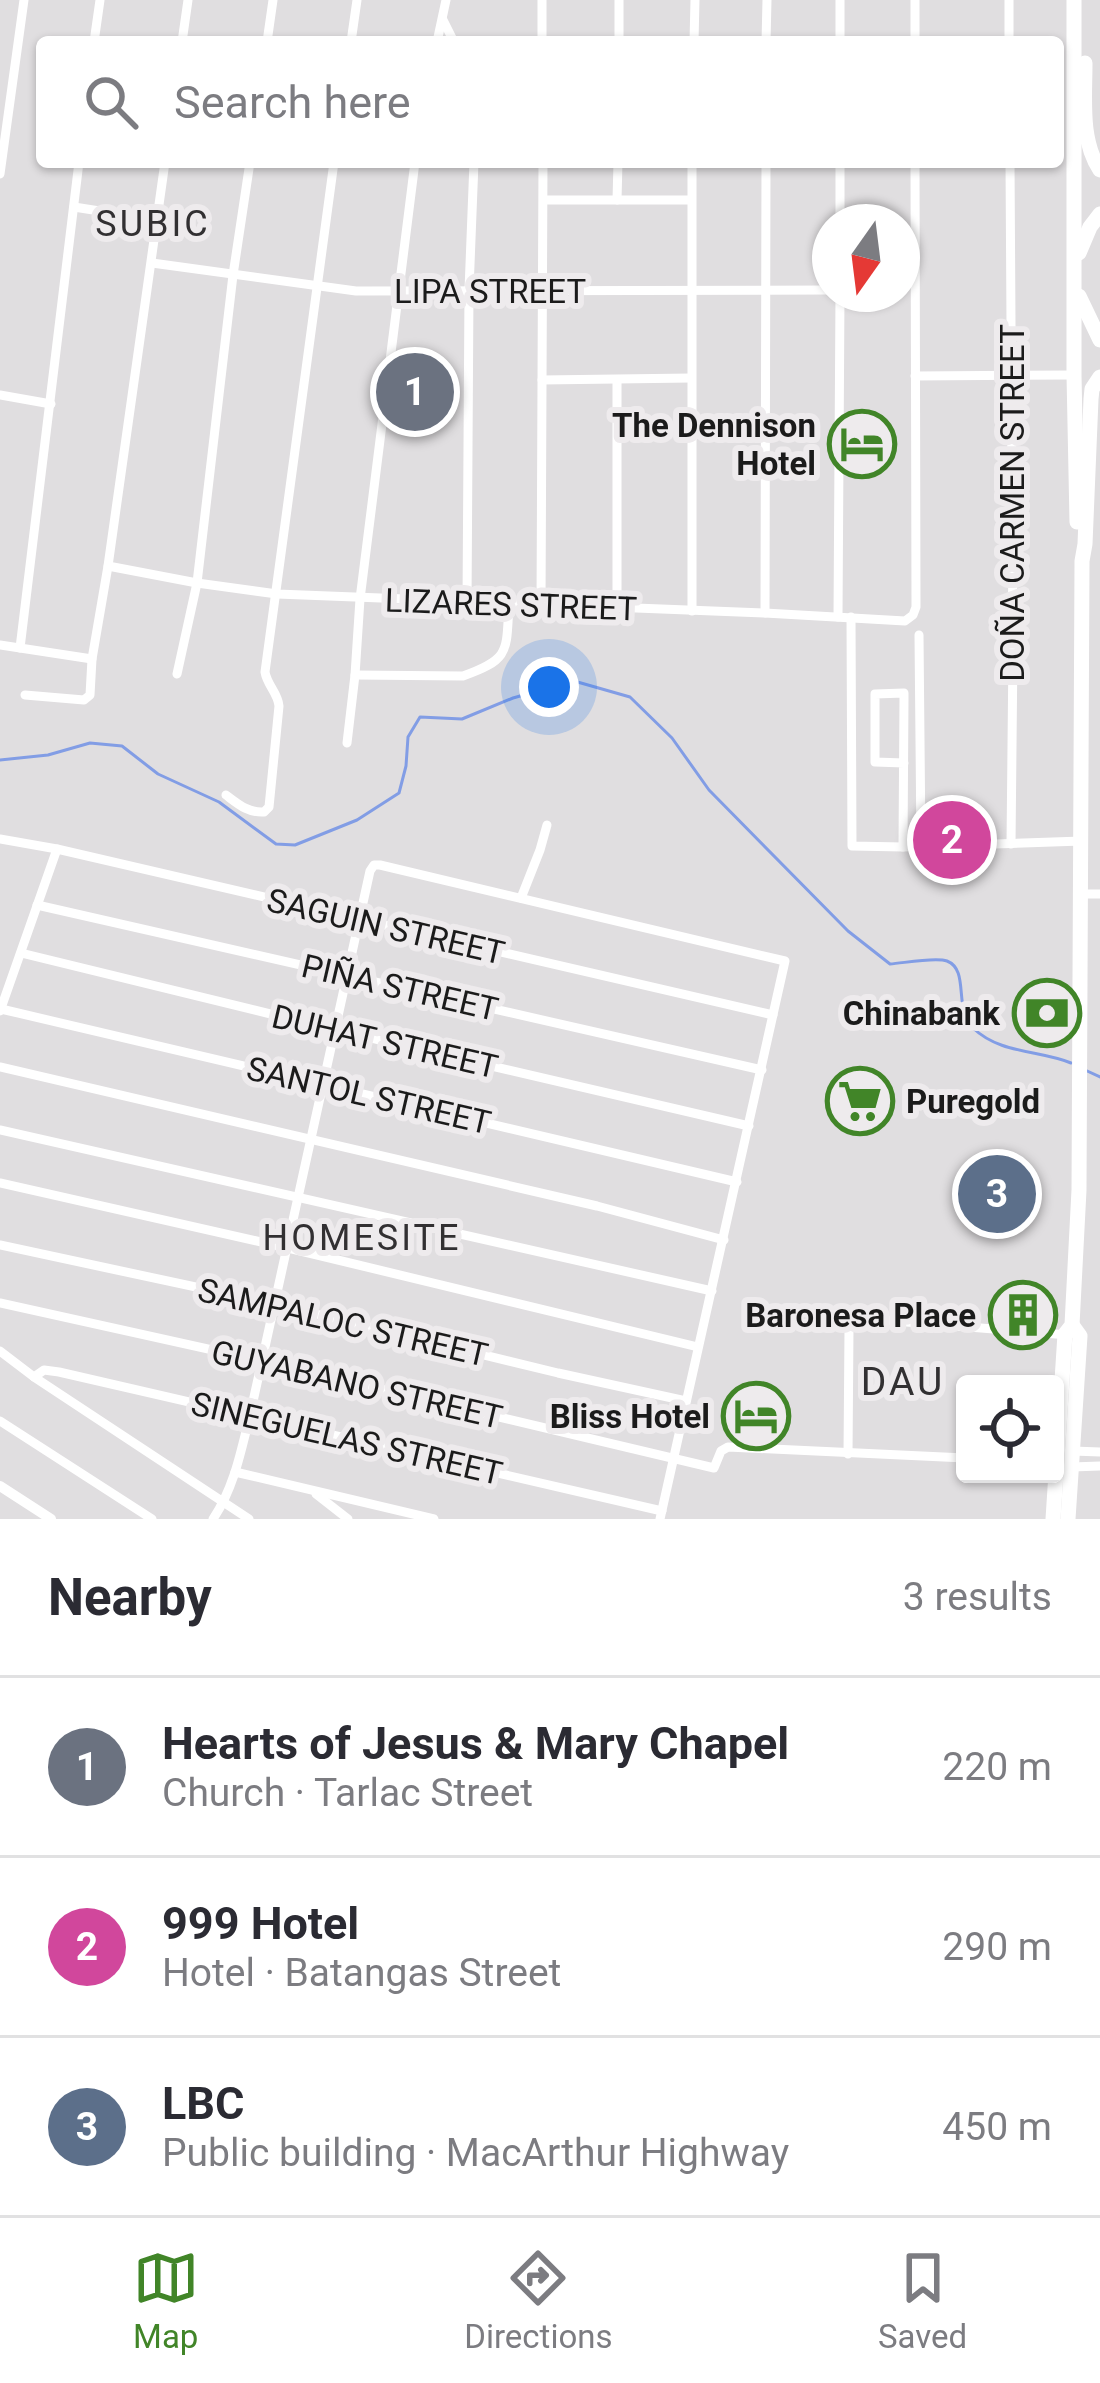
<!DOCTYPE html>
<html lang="en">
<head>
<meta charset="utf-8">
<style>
  :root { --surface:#fff; --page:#f7f7f7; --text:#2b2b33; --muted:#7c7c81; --line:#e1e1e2; --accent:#418528 }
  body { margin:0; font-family:Roboto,sans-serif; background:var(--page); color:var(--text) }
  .controls { position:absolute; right:36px; bottom:36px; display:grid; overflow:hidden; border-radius:12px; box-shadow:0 3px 9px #0004 }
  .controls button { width:108px; height:108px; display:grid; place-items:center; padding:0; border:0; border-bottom:3px solid var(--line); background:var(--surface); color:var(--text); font:60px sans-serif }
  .compass { position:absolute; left:812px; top:204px; width:108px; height:108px; border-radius:50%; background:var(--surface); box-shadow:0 3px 9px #0004; rotate:194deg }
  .you { position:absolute; left:549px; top:687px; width:42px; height:42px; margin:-30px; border:9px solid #fff; border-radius:50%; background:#1a73e8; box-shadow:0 0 0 18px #1a73e833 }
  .badge { display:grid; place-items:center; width:78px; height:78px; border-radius:50%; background:var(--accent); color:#fff; font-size:39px; font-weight:700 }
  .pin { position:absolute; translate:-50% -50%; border:6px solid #fff; box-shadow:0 3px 12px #0006 }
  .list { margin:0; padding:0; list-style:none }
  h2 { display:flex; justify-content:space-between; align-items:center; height:156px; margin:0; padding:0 48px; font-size:51px }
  h2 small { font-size:39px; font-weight:400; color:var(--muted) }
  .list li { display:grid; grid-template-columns:78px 1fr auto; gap:36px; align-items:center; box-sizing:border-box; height:180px; padding:0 48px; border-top:3px solid var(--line) }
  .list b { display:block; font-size:45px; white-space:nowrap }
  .list p { margin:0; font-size:39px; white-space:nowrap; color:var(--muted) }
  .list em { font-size:39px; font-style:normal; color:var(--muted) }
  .icon { flex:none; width:66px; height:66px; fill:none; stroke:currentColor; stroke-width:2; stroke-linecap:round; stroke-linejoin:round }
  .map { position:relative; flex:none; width:1100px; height:1519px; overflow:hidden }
  .search { position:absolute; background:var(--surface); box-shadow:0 3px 9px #0004; left:36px; right:36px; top:36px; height:132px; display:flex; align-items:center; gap:30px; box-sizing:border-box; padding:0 42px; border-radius:12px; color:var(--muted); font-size:45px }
  .sheet { height:696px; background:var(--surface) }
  nav { display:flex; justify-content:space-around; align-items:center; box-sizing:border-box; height:168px; border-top:3px solid var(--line); background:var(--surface); font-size:33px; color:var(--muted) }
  nav a { display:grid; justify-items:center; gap:6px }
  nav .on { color:var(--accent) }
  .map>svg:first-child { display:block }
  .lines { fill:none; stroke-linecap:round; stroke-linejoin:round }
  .stream { stroke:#829de5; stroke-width:3 }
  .minor { stroke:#fff; stroke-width:9 }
  .tertiary { stroke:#fff; stroke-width:10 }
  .trunk { stroke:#fff; stroke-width:15 }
  .labels { text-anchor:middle; stroke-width:12; stroke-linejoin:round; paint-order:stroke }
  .street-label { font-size:33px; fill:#1b1b1b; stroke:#eeebed }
  .poi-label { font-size:33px; font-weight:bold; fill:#1b1b1b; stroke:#eeebed; text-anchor:end }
  .neighbourhood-label { font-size:36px; letter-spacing:3px; fill:#323032; stroke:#eeebed }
  .quarter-label { font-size:39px; letter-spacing:3px; fill:#323032; stroke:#eeebed }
</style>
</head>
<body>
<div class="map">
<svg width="1100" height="1519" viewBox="0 0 1100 1519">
  <rect width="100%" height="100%" fill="#e0dee0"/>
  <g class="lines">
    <g class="stream">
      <path d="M0,760L48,755L90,743L122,746L158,774L219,802L276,844L295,845L357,820L399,793L406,766L408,737L420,717L462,719L513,698L574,681L630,697L672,738L709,790L848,931L890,964C904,963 935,957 947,961C970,970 953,1009 973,1028C1000,1054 1039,1050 1071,1063"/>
      <polyline points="1085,1070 1100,1077"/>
    </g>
    <g class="minor">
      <polyline points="542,0 542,42"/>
      <polyline points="1009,0 1009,42"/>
      <polyline points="443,20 454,42"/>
      <polyline points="94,42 100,0"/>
      <polyline points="182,42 188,0"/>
      <polyline points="267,42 273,0"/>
      <polyline points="351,42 357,0"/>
      <polyline points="437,42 446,0"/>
      <polyline points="619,42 619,0"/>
      <polyline points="694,42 695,0"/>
      <polyline points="766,42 767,0"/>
      <polyline points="840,42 840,0"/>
      <polyline points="915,42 915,0"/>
      <polyline points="1010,162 1013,649 1011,844"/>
      <polyline points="0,174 24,0"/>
      <polyline points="544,200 691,200"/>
      <polyline points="617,200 618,162"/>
      <polyline points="74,207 157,220"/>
      <polyline points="840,222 840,162"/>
      <polyline points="152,263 356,291 830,290"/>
      <polyline points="915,376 1074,375"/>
      <polyline points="542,380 691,378"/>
      <polyline points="0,395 51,404"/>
      <polyline points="108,566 197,583 277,594 765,613 905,621 913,615 916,607 915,162"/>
      <polyline points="467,603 469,290 474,162"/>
      <polyline points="541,606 543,162"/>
      <polyline points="617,607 617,380"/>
      <polyline points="692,611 692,162"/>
      <polyline points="765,613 766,162"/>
      <polyline points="838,617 840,294"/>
      <polyline points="851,617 852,846 903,847 1082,841"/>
      <polyline points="919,635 921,846"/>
      <polyline points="0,645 92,659"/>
      <polyline points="20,648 79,162"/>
      <polyline points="177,674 197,583 233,275 250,162"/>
      <path d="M355,675L463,676C511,659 506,651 509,605"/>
      <polyline points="25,695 84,700 90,695 92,659 108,566 165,162"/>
      <polyline points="347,743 355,675 360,599 415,162"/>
      <path d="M226,795C238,804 248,813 264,812L269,807L279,706C278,693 267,685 265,672L334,162"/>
      <polyline points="0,839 57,849 773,1015"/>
      <polyline points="903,847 904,698 904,693 875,694 875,762 904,763"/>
      <polyline points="1082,894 1100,894"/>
      <polyline points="521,898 540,850 547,825"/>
      <polyline points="37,905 762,1070"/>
      <polyline points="21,953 336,1030 749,1126"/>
      <polyline points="1,1009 737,1182"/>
      <polyline points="0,1011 57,849"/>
      <polyline points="0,1067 597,1206 724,1240"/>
      <polyline points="0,1130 712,1291"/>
      <polyline points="0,1183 288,1248 698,1347"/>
      <polyline points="0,1245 275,1304 558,1373 686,1401"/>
      <polyline points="0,1303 262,1361 714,1468 721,1451 728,1447 965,1458"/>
      <polyline points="0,1351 34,1377 249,1519"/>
      <polyline points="34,1377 44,1370 59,1372 662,1511"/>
      <polyline points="0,1421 152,1519"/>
      <polyline points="1073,1451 1100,1452"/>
      <polyline points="848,1454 849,1329 853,1320 857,1318 1068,1335"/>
      <polyline points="1072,1467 1100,1466"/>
      <polyline points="235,1472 434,1519"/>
      <polyline points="316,1494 348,1519"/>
      <path d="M213,1519C234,1488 241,1451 250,1415L370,871L374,865H380L785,961L660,1519"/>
    </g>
    <polyline class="tertiary" points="0,1486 51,1519"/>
    <g class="trunk">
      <polyline points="1074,0 1074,375 1077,522"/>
      <path d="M1085,63C1085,99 1080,140 1100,170"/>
      <polyline points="1079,253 1090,227 1100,214"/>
      <polyline points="1079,296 1100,340"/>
      <polyline points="1053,1519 1065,1334 1072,1325 1079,1190 1082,561 1085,544 1091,399 1092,389 1100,377"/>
      <polyline points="1068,1519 1080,1336 1072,1325"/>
    </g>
  </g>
  <defs>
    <g id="hotel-ring" transform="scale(3.45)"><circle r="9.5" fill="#eeebed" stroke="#418528" stroke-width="1.5"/><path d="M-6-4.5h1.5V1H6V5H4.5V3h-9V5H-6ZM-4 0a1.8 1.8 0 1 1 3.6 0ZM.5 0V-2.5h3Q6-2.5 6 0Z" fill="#418528"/></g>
    <g id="bank-ring" transform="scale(3.45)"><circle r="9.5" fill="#eeebed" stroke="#418528" stroke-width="1.5"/><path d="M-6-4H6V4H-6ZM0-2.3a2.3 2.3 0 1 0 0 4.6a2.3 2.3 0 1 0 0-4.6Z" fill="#418528"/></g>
    <g id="supermarket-ring" transform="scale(3.45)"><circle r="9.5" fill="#eeebed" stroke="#418528" stroke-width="1.5"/><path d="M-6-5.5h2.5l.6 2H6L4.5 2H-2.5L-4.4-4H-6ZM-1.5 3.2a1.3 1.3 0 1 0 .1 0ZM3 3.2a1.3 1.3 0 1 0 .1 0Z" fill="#418528"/></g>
    <g id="building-ring" transform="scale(3.45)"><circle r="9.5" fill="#eeebed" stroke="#418528" stroke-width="1.5"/><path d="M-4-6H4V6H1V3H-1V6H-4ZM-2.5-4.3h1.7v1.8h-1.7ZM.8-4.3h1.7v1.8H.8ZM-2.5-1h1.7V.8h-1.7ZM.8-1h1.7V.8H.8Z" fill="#418528"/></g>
  </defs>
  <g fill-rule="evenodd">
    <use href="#hotel-ring" x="862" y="444"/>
    <use href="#bank-ring" x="1047" y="1013"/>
    <use href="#supermarket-ring" x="860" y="1101"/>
    <use href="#building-ring" x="1023" y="1315"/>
    <use href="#hotel-ring" x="756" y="1416"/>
  </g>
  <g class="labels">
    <g class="street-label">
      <text x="490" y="303">LIPA STREET</text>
      <text transform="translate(1012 503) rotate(-90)" y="12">DOÑA CARMEN STREET</text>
      <text transform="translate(511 604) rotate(2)" y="12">LIZARES STREET</text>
      <text transform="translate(386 926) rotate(13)" y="12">SAGUIN STREET</text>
      <text transform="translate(400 987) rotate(13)" y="12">PIÑA STREET</text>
      <text transform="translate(385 1041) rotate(13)" y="12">DUHAT STREET</text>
      <text transform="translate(369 1095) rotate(13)" y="12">SANTOL STREET</text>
      <text transform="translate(343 1322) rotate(13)" y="12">SAMPALOC STREET</text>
      <text transform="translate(357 1384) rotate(13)" y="12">GUYABANO STREET</text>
      <text transform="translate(347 1438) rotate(13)" y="12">SINEGUELAS STREET</text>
    </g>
    <g class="poi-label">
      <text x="816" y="437">The Dennison<tspan x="816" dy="38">Hotel</tspan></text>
      <text x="1000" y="1025">Chinabank</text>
      <text x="906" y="1113" text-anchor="start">Puregold</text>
      <text x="976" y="1327">Baronesa Place</text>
      <text x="710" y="1428">Bliss Hotel</text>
    </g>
    <g class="neighbourhood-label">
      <text x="153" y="236">SUBIC</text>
      <text x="362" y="1250">HOMESITE</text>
    </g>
    <g class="quarter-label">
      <text x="903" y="1395">DAU</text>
    </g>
  </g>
</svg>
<div class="controls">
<button><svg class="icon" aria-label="locate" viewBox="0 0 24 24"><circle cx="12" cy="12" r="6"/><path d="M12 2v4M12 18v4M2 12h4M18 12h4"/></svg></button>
</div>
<svg class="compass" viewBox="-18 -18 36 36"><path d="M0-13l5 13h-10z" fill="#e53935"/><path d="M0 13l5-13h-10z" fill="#7c7c81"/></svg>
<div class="you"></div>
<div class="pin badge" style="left:415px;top:392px;background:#6b7280">1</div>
<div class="pin badge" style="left:952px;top:840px;background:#d1479c">2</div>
<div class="pin badge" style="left:997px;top:1194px;background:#5c6f8a">3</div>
<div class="search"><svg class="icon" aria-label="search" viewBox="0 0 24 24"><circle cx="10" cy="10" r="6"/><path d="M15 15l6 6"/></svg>Search here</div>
</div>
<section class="sheet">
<h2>Nearby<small>3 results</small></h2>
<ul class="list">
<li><span class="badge" style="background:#6b7280">1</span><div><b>Hearts of Jesus &amp; Mary Chapel</b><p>Church · Tarlac Street</p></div><em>220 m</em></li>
<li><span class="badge" style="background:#d1479c">2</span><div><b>999 Hotel</b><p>Hotel · Batangas Street</p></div><em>290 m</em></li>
<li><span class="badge" style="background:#5c6f8a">3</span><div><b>LBC</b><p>Public building · MacArthur Highway</p></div><em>450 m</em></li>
</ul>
</section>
<nav>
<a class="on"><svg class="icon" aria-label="map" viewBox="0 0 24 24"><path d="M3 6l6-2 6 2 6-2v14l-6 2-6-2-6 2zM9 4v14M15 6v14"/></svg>Map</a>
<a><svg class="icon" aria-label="directions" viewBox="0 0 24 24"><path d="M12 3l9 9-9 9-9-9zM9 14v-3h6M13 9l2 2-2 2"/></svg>Directions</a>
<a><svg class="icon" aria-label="saved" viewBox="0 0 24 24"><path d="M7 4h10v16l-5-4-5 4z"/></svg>Saved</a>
</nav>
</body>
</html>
